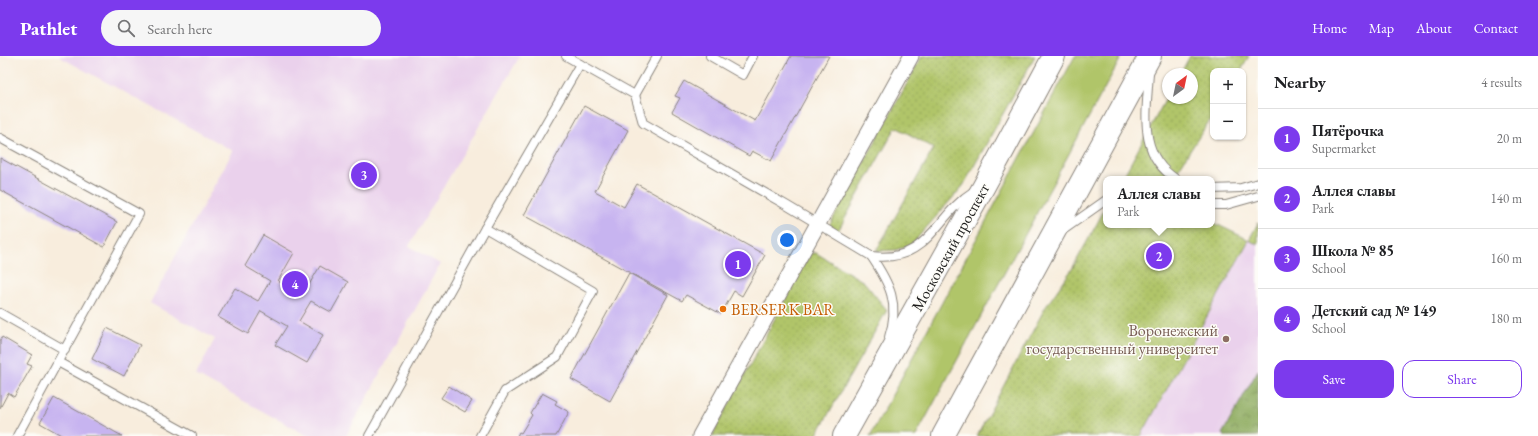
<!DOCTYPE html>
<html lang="en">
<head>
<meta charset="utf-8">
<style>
  :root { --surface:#fff; --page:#f6f6f6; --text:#202124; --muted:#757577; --line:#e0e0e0; --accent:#7c3aed }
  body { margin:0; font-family:"EB Garamond",serif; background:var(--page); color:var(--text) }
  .controls { position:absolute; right:12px; top:12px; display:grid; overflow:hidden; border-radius:8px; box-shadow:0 1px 3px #0004 }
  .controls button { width:36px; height:36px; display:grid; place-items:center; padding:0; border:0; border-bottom:1px solid var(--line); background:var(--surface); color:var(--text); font:20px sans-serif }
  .compass { position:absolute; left:1162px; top:12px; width:36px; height:36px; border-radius:50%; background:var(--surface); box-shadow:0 1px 3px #0004; rotate:33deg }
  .you { position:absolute; left:787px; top:184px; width:14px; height:14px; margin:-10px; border:3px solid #fff; border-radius:50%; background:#1a73e8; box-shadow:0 0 0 6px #1a73e833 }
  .badge { display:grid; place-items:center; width:26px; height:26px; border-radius:50%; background:var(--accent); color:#fff; font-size:13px; font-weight:700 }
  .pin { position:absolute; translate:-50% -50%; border:2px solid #fff; box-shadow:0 1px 4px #0006 }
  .popup { position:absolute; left:1103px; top:120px; width:112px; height:52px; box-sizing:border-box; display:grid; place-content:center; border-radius:8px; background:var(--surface); filter:drop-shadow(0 1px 3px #0005); font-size:13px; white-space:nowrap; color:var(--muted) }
  .popup b { font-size:15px; color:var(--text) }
  .popup::after { content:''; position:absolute; left:50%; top:100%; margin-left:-8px; border:8px solid transparent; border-top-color:var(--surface) }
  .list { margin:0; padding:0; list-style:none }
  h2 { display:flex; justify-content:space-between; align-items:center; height:52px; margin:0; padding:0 16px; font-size:17px }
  h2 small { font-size:13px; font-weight:400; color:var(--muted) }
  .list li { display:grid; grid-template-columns:26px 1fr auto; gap:12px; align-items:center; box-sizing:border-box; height:60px; padding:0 16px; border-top:1px solid var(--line) }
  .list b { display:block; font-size:15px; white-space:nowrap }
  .list p { margin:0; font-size:13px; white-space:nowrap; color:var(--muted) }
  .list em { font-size:13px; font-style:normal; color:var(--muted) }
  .actions { display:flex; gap:8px; padding:12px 16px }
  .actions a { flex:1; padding:9px 0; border:1px solid var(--accent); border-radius:12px; text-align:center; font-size:14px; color:var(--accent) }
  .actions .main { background:var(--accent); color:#fff }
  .icon { flex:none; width:22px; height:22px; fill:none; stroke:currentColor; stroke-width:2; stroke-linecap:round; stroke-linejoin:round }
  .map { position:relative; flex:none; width:1258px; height:380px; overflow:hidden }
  header { display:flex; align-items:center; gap:24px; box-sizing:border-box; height:56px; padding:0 20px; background:var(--accent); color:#fff }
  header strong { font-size:19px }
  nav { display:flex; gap:22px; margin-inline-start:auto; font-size:14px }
  .search { width:280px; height:36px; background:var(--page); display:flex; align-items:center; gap:10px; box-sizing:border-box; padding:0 14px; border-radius:22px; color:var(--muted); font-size:15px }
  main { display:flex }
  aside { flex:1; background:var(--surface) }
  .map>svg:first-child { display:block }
  .built { fill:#ead1ec }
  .grass { fill:#b0c569; stroke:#667042 }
  .forest { fill:url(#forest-crowns); stroke:#54633c }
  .park { fill:url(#park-dots); stroke:#667042 }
  .building { fill:#c7b4f0 }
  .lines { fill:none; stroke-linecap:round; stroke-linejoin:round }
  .lane-casing { stroke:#8a847c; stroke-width:10 }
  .street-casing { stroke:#8a847c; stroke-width:17 }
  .primary-casing { stroke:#8a847c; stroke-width:24 }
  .lane { stroke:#fff; stroke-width:8 }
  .street { stroke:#fff; stroke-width:15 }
  .primary { stroke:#fff; stroke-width:22 }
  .food-dot { fill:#e8710a; stroke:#fdfcf7; stroke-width:1.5 }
  .education-dot { fill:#8d6e63; stroke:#fdfcf7; stroke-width:1.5 }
  .labels { text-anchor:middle; stroke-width:3; stroke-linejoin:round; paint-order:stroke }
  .street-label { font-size:16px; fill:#1c1c1c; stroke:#fdfcf7 }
  .food-label { font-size:16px; fill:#c56008; stroke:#fdfcf7; text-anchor:start }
  .education-label { font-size:16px; fill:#785e54; stroke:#fdfcf7; text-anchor:end }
</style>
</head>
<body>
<header>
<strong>Pathlet</strong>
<div class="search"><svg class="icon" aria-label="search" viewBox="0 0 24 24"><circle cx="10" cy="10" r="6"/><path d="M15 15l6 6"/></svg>Search here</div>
<nav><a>Home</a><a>Map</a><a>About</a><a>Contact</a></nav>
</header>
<main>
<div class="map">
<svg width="1258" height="380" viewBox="0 0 1258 380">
  <defs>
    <pattern id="forest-crowns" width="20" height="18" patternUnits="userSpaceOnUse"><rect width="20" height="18" fill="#8caa5d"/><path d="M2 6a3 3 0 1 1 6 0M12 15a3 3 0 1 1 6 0" fill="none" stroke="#728a4c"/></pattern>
    <pattern id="park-dots" width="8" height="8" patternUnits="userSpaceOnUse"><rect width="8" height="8" fill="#b0c569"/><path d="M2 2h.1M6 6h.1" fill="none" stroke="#97a95a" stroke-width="1.8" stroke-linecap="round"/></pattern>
  </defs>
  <rect width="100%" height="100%" fill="#fdfcf7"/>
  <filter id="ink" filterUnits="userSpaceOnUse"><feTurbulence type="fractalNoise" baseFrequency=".025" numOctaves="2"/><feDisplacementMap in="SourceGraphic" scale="8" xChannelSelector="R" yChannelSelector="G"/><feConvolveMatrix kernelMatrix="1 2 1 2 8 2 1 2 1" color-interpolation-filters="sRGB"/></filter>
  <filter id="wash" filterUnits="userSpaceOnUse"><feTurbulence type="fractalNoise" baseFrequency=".012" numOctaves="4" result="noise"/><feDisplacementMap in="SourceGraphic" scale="16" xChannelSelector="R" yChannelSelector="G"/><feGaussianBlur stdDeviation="0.9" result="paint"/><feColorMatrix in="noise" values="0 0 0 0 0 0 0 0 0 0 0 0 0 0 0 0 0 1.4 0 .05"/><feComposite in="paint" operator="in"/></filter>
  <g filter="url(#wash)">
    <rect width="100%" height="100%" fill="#f8eddd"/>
    <g class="built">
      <polygon points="58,0 520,0 409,190 440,208 346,380 308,380 196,319 215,283 150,247 233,95"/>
      <polygon points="1258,167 1258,380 1141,380 1247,186"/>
    </g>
    <g class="grass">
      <polygon points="1075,0 1122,0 916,380 870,380"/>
      <polygon points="1258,167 1258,189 1249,184"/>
    </g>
    <polygon class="forest" points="1258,314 1258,380 1224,380 1222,378"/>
    <g class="park">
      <polygon points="922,0 1035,0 963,130 911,189 895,194 876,195 934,92 896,71 838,175 829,170"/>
      <polygon points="1190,0 1249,0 1241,15 1213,15 1213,59 1172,123 1122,123 1168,39 1168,42 1192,42 1192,18 1180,18"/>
      <polygon points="1106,151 1106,169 1212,169 1212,166 1249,184 1141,380 977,380 1045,252 1072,213"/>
      <polygon points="810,197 816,197 864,226 887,254 816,380 712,380"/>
    </g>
    <g id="blocks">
      <g class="building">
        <polygon points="791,0 829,0 771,105 752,95 749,100 672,56 680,42 675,40 684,25 755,65"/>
        <polygon points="584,50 628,74 595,135 624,151 637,128 765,199 742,240 734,235 721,258 686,239 682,245 524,159"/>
        <polygon points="0,102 117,166 104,191 0,134"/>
        <polygon points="263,179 294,197 278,225 303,239 320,210 348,226 331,256 311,245 299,265 323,279 307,307 275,289 287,270 261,255 248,278 218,261 235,232 258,245 270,225 245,210"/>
        <polygon points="629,217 668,239 610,345 571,323"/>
        <polygon points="107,272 140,289 124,320 92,303"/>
        <polygon points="2,281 32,299 27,308 32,310 14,341 8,337 0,352 0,285"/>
        <polygon points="449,330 472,345 465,356 441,342"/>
        <polygon points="542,337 557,345 555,348 569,356 556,380 517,380 519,376 521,377 532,359 530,357"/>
        <polygon points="54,342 122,380 63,380 40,367"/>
      </g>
    </g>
  </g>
  <g filter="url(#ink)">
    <use href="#blocks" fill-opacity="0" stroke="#8a847c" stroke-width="1"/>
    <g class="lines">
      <g class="lane-casing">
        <g id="lane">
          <path d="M566,0L635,39L643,67L786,149L871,200C929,208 935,159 974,135"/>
          <polyline points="710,0 743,19 753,0"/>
          <path d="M1149,16C1147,56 1137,98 1176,123"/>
          <polyline points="635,39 657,0"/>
          <polyline points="0,82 139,158 17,380"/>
          <polyline points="1212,133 1241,132 1258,127"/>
          <polyline points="1212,149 1226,149 1258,140"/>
          <polyline points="1062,175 1106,144"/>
          <path d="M871,200C890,228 900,248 889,281"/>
          <polyline points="0,257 65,294"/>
          <polyline points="58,306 192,380"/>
          <polyline points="369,380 485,172 580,8"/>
          <polyline points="480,380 505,335 557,301 593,235 485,172"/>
        </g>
      </g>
      <g class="street-casing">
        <polyline id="street" points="700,380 911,0"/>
      </g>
      <g class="primary-casing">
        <g id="primary">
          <polyline points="844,380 984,130 1054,0"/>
          <polyline points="943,380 1150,0"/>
        </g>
      </g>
      <use href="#lane" class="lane"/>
      <use href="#street" class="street"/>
      <use href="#primary" class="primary"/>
    </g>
  </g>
  <circle class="food-dot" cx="723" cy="253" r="4"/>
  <circle class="education-dot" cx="1226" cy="283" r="4"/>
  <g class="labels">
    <g class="street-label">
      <text transform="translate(950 191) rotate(-61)" y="6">Московский проспект</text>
    </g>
    <g class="food-label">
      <text x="731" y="259">BERSERK BAR</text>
    </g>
    <g class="education-label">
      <text x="1218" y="280">Воронежский<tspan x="1218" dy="18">государственный университет</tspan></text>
    </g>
  </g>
</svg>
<div class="controls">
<button>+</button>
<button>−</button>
</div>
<svg class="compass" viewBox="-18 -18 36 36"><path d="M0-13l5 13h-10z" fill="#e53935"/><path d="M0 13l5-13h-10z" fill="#757577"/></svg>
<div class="you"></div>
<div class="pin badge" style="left:738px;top:208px">1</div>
<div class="pin badge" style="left:1159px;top:200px">2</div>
<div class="popup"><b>Аллея славы</b>Park</div>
<div class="pin badge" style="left:364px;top:119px">3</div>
<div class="pin badge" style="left:295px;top:228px">4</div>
</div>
<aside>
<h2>Nearby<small>4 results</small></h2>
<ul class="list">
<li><span class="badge">1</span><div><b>Пятёрочка</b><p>Supermarket</p></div><em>20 m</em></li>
<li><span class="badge">2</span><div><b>Аллея славы</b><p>Park</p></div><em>140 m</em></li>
<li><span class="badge">3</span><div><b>Школа № 85</b><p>School</p></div><em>160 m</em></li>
<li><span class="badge">4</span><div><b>Детский сад № 149</b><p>School</p></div><em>180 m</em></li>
</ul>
<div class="actions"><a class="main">Save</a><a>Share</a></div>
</aside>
</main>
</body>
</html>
